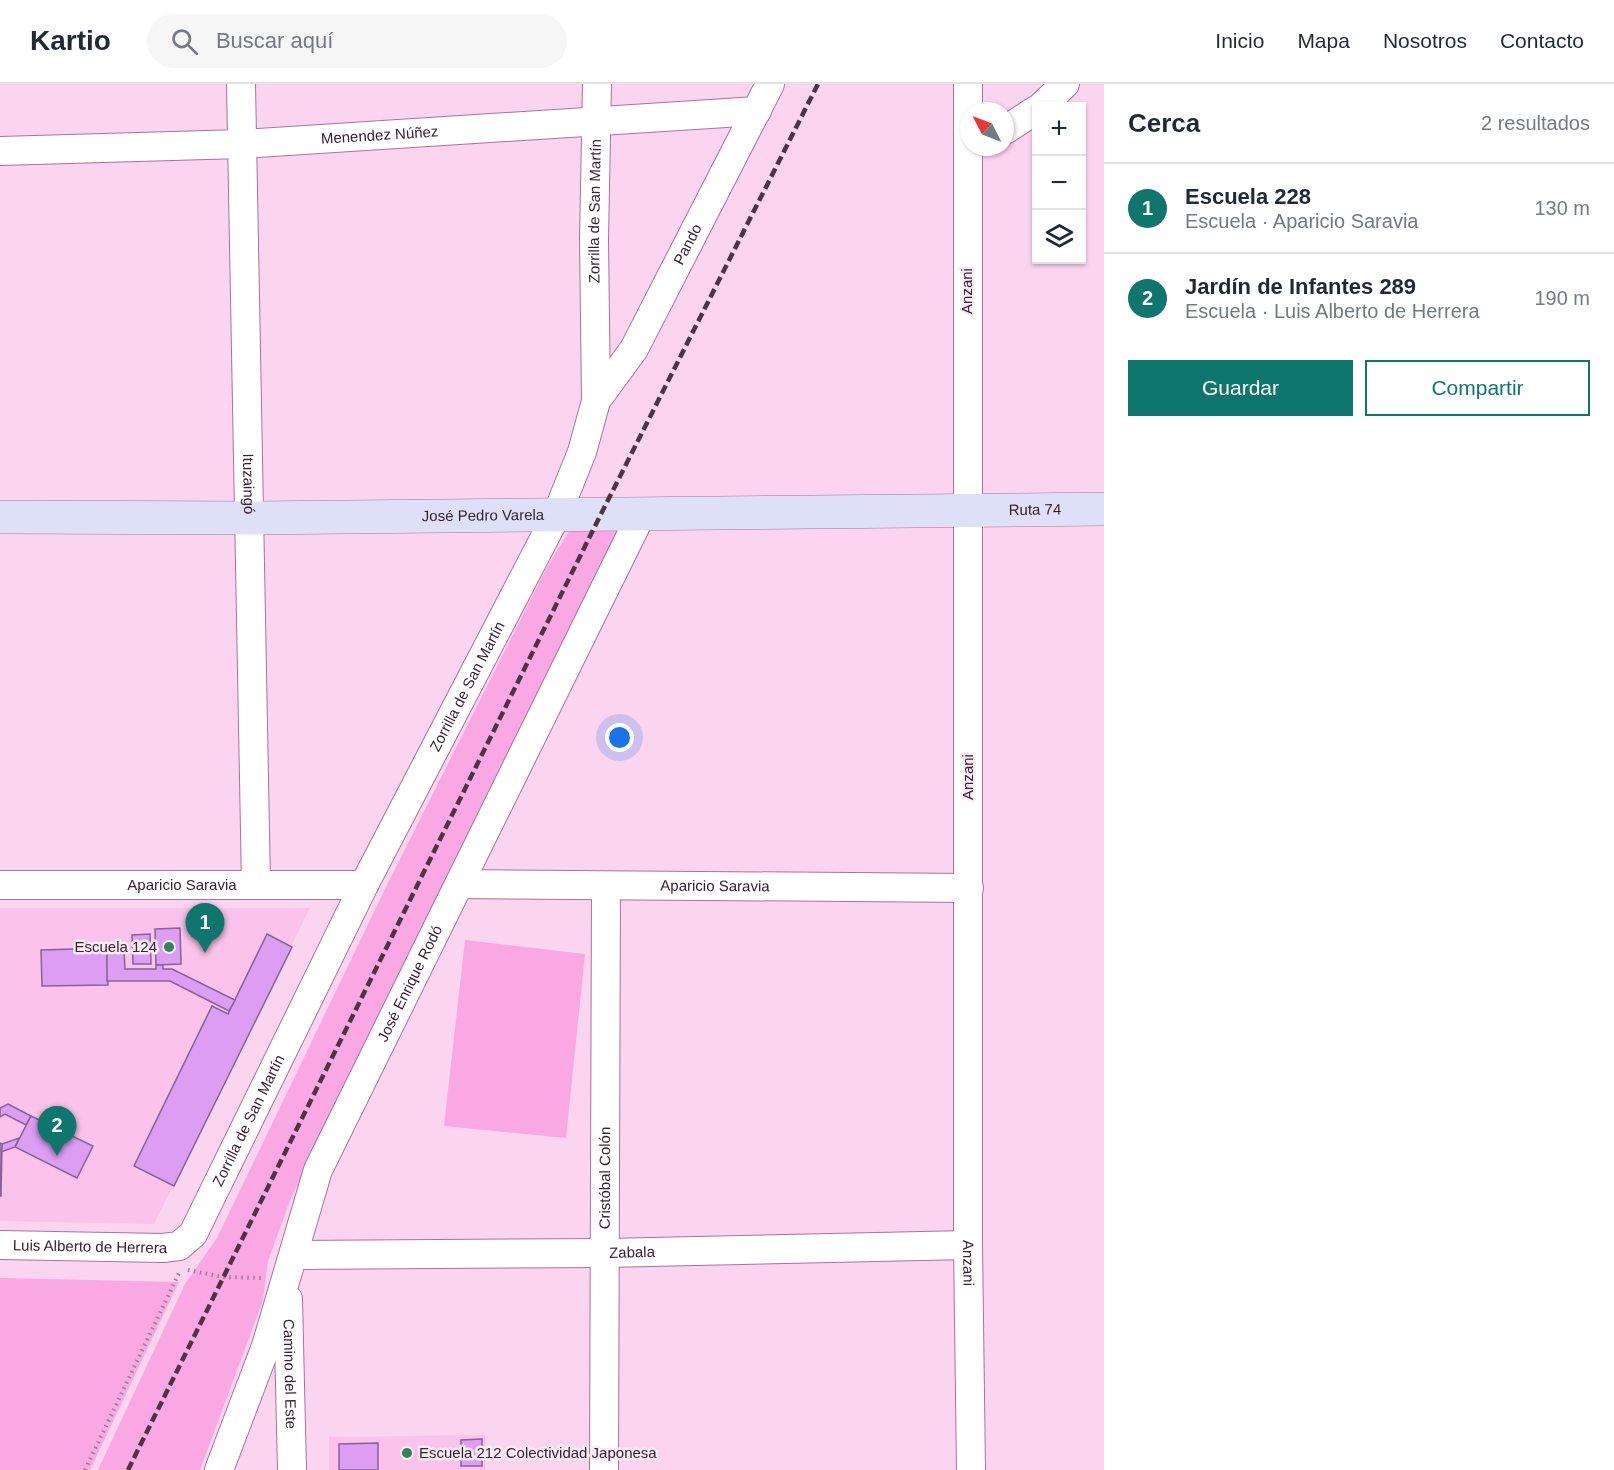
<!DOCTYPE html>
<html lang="es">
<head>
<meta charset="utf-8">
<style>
  :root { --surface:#fff; --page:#f6f6f7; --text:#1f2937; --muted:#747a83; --line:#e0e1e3; --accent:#0f766e }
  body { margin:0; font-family:Arial,sans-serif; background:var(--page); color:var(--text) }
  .controls { position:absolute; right:18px; top:18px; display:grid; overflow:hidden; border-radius:0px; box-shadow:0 2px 4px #0004 }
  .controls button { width:54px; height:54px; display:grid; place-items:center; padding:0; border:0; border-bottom:2px solid var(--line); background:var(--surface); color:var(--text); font:30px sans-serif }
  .compass { position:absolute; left:960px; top:18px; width:54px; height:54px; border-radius:50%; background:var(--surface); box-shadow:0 2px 4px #0004; rotate:312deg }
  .you { position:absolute; left:620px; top:654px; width:21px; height:21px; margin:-15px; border:4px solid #fff; border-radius:50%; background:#1a73e8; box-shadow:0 0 0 9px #1a73e833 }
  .badge { display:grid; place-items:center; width:39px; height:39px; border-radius:50%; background:var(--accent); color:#fff; font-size:20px; font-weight:700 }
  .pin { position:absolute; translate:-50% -50px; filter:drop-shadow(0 2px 3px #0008) }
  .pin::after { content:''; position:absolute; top:32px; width:21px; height:18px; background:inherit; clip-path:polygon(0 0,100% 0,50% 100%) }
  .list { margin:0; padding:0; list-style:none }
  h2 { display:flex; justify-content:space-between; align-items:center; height:78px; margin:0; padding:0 24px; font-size:26px }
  h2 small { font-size:20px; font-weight:400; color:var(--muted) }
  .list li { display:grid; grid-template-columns:39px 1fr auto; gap:18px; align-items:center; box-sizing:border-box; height:90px; padding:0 24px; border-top:2px solid var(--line) }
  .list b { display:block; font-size:22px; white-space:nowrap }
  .list p { margin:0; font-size:20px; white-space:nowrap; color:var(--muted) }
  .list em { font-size:20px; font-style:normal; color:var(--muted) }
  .actions { display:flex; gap:12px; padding:18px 24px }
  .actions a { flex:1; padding:14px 0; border:2px solid var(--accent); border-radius:0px; text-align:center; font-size:21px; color:var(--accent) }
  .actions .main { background:var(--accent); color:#fff }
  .icon { flex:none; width:33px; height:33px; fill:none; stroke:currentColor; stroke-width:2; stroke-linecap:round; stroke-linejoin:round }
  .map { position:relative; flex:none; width:1104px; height:1386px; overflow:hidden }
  header { display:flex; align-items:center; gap:36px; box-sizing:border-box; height:84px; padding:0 30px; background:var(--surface); border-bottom:2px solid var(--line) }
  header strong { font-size:28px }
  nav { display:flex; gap:33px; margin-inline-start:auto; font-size:21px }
  .search { width:420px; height:54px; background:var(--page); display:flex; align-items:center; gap:15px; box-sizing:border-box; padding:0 21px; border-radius:33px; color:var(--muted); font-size:22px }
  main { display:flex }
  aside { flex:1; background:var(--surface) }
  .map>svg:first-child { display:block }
  .built { fill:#fbc2eb }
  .green { fill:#f9a8e3 }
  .building { fill:#dc9ef3; stroke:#886197; stroke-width:1.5 }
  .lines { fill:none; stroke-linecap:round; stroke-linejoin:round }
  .street-casing { stroke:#ab719c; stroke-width:30 }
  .secondary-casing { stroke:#ab719c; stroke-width:34 }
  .path { stroke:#9d7d94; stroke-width:4; stroke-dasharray:1.5 4.5; stroke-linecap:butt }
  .street { stroke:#fff; stroke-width:28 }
  .secondary { stroke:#dde0f7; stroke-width:33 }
  .rail { stroke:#4d3345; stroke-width:4.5; stroke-dasharray:9 4.5; stroke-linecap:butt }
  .poi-dot { fill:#308558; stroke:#f8ebf4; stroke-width:2 }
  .labels { text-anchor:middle; stroke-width:5; stroke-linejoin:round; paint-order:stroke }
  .street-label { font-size:15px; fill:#392132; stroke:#f8ebf4 }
  .poi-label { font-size:15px; fill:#392132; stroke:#f8ebf4; text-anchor:end }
</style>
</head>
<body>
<header>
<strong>Kartio</strong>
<div class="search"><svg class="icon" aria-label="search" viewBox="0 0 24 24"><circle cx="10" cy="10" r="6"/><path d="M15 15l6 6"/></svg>Buscar aquí</div>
<nav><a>Inicio</a><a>Mapa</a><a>Nosotros</a><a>Contacto</a></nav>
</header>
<main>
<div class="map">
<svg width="1104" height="1386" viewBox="0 0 1104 1386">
  <rect width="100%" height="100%" fill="#fbd4f0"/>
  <g class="built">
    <polygon points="0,824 310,824 154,1140 0,1137"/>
    <polygon points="485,1351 485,1386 329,1386 329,1353"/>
  </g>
  <g class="green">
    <polygon points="569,447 617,447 619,450 291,1114 268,1177 263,1216 200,1386 98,1386 185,1200 217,1154 386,803 546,485"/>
    <polygon points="465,856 585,870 566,1054 444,1042"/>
    <polygon points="0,1194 179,1198 90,1386 0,1386"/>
  </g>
  <g class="building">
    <polygon points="180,844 181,880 156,881 155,845"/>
    <polygon points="150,850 151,880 133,880 132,851"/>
    <polygon points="267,850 292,863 174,1102 134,1082 212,922 228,930"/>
    <polygon points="107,864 108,901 42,902 41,866"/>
    <polygon points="124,867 125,885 156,885 156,881 163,881 163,885 172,885 235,916 229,927 170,897 107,897 107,868"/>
    <polygon points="8,1020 31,1032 26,1041 5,1030 0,1033 0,1024"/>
    <polygon points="31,1032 93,1062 77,1094 15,1063"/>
    <polygon points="19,1054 15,1063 1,1068 2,1060"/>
    <polygon points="0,1059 2,1060 1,1112 0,1112"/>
    <polygon points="482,1355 482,1382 461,1382 461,1356"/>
    <polygon points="378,1359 378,1386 339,1386 339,1360"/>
  </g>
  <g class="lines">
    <g class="street-casing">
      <g id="street">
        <path id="s1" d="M241,0L256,801"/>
        <path id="s2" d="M968,0V1161L971,1386"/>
        <polyline points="1042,22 1065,0"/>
        <polyline points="1005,46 1036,26"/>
        <path id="s3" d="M0,67L241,60L757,27"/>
        <path id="s4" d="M596,317L634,265L770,0"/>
        <path id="s5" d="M460,800L969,804"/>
        <path id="s6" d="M0,801H364"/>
        <path id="s7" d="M0,1161L163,1164L179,1162L193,1150L364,801L557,430L582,368L596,317L594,155L597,0"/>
        <path id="s8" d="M294,1171L605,1169L968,1161"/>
        <path id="s9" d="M288,1215L292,1386"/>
        <path id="s10" d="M219,1386L266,1262L318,1086L642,429"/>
        <path id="s11" d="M604,1386L606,802"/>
      </g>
    </g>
    <g class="secondary-casing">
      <g id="secondary">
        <path id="s12" d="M0,433L250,434L1104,425"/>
      </g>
    </g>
    <g class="path">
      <polyline points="188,1186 223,1193 261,1194"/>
      <polyline points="85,1386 179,1189"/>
    </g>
    <use href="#street" class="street"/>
    <use href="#secondary" class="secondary"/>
    <polyline class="rail" points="128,1386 601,430 818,0"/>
  </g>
  <g class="poi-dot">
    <circle cx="169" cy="863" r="6"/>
    <circle cx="407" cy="1369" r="6"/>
  </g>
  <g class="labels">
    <g class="street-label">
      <text dy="5" stroke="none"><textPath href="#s3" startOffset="380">Menendez Núñez</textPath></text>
      <text dy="5" stroke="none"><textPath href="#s7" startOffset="1314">Zorrilla de San Martín</textPath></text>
      <text dy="5" stroke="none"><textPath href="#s4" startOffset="182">Pando</textPath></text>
      <text transform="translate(967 207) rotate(-90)" y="5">Anzani</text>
      <text dy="5" stroke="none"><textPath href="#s1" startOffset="400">Ituzaingó</textPath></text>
      <text dy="5" stroke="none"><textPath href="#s12" startOffset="1035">Ruta 74</textPath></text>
      <text dy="5" stroke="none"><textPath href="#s12" startOffset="483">José Pedro Varela</textPath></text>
      <text dy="5" stroke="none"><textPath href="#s7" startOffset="810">Zorrilla de San Martín</textPath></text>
      <text transform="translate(968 693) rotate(-90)" y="5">Anzani</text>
      <text dy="5" stroke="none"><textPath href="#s6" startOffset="182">Aparicio Saravia</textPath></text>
      <text dy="5" stroke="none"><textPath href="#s5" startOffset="255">Aparicio Saravia</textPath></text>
      <text dy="5" stroke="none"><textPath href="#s10" startOffset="524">José Enrique Rodó</textPath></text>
      <text dy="5" stroke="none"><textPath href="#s7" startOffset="324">Zorrilla de San Martín</textPath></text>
      <text dy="5" stroke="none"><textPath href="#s11" startOffset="292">Cristóbal Colón</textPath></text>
      <text dy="5" stroke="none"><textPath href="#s7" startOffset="90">Luis Alberto de Herrera</textPath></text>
      <text dy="5" stroke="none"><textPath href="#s8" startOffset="338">Zabala</textPath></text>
      <text dy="5" stroke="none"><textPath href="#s2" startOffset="1179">Anzani</textPath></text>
      <text dy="5" stroke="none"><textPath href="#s9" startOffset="75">Camino del Este</textPath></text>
    </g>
    <g class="poi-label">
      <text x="157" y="868">Escuela 124</text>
      <text x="419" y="1374" text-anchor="start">Escuela 212 Colectividad Japonesa</text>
    </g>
  </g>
</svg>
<div class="controls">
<button>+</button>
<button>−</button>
<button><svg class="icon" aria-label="layers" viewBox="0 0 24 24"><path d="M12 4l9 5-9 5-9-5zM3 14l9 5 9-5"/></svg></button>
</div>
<svg class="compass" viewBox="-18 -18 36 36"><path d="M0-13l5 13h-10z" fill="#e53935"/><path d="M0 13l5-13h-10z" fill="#747a83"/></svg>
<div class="you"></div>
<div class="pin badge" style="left:205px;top:869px">1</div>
<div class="pin badge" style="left:57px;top:1072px">2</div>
</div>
<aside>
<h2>Cerca<small>2 resultados</small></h2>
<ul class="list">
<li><span class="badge">1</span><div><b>Escuela 228</b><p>Escuela · Aparicio Saravia</p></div><em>130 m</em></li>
<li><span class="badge">2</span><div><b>Jardín de Infantes 289</b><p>Escuela · Luis Alberto de Herrera</p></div><em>190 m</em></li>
</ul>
<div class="actions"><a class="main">Guardar</a><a>Compartir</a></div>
</aside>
</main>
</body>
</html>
